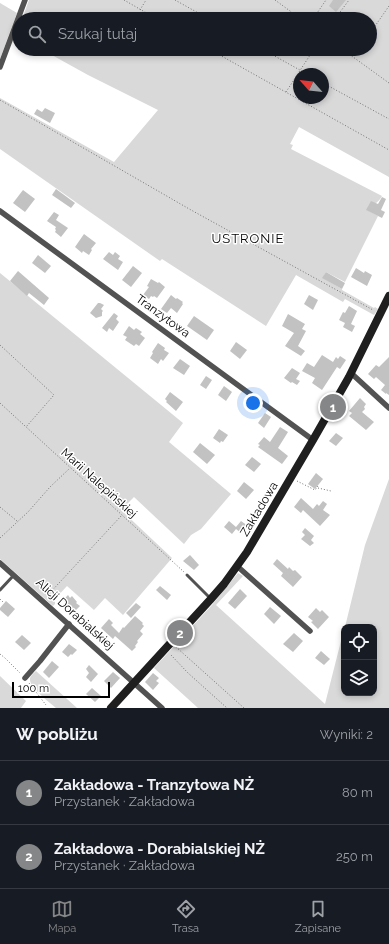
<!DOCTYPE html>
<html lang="pl">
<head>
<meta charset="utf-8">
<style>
  :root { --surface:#171b24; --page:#242831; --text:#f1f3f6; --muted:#9ea1a6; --line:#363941; --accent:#858687 }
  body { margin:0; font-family:Raleway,sans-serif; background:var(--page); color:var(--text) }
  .controls { position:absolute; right:12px; bottom:12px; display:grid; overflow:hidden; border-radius:8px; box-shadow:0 2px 6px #0003 }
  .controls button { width:36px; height:36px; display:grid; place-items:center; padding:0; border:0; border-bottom:1px solid var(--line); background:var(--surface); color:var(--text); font:20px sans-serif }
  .compass { position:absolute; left:293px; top:68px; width:36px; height:36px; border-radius:50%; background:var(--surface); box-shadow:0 2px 6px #0003; rotate:297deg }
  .scale { position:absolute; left:12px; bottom:10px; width:98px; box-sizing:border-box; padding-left:4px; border:2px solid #000; border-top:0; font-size:11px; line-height:14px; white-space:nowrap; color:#000; -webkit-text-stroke:3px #fff; paint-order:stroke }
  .you { position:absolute; left:253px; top:403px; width:14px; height:14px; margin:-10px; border:3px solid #fff; border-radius:50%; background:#1a73e8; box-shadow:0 0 0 6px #1a73e833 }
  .badge { display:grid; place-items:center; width:26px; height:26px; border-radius:50%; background:var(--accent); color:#fff; font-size:13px; font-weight:700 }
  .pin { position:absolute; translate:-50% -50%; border:2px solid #fff; box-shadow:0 1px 4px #0006 }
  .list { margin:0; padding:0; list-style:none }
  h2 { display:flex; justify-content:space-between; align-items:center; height:52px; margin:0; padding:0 16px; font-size:17px }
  h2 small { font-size:13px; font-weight:400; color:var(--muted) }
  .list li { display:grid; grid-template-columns:26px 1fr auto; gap:12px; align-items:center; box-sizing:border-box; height:64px; padding:0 16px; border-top:1px solid var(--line) }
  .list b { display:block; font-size:15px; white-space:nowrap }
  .list p { margin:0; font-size:13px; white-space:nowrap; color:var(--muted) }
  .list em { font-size:13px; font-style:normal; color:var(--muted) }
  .icon { flex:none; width:22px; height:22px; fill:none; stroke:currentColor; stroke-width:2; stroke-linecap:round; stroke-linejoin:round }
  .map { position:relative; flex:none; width:389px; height:708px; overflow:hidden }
  .search { position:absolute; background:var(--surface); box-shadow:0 2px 6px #0003; left:12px; right:12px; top:12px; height:44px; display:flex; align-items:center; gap:10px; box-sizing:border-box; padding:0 14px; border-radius:22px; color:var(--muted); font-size:15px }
  .sheet { height:180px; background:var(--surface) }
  nav { display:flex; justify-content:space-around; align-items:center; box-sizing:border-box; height:56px; border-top:1px solid var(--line); background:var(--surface); font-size:11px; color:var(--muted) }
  nav a { display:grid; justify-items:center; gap:2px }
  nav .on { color:var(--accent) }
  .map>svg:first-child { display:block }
  .green { fill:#d9d9d9; fill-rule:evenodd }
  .building { fill:#c2c2c2 }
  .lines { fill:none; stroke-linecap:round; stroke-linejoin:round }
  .path { stroke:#747474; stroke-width:1; stroke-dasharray:1 2; stroke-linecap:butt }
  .lane { stroke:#525252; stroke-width:3 }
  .street { stroke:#525252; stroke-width:5.5 }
  .secondary { stroke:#1f1f1f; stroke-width:8 }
  .labels { text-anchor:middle; stroke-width:3; stroke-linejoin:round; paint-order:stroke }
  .street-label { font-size:12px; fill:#000; stroke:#fff }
  .neighbourhood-label { font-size:13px; letter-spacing:1px; fill:#000; stroke:#fff }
</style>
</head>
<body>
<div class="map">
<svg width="389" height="708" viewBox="0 0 389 708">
  <rect width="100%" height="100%" fill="#fff"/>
  <g class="green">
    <path d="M29,0H389V177L299,127L290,144L293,145L291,149L382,196C379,202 372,206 367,210L378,216L345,282L326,272L323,278L342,289V290L374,308L375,307L378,309L374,315L345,299L343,302L296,275L266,326L162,259L160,261L0,149V98L114,162L158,110L88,75L41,49H370V19H22ZM299,74H323V98H299Z"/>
    <polygon points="0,3 17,13 0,59"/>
    <polygon points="0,273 183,423 169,442 231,494 201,529 191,535 184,544 134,497 121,510 172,558 123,615 105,598 94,610 67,586 55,599 55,604 53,606 0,559"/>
    <polygon points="389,479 389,708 198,708 154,668 212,605 238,573 243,576 216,605 325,704 344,629 344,693 374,693 374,627 345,627 365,545"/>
    <path d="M36,671L77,708H56C49,702 29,687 30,679C30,676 34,673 36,671Z"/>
    <polygon points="0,676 26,701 21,708 0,708"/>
  </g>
  <g class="building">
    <polygon points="333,0 346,0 336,12 329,6"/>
    <polygon points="45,108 55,113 50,123 34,114 37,109 42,112"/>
    <polygon points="56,189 75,203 71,208 52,195"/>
    <polygon points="23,190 35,199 25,212 13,203"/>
    <polygon points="382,197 386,199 381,210 385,212 382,218 366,210 371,201 378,204"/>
    <polygon points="54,212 59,215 56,220 68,228 61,237 55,232 56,230 55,229 56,227 47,221"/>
    <polygon points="84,234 96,243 91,249 92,250 89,255 83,251 82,253 75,247"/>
    <polygon points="109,252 113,255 115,252 120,256 118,259 123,262 118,270 103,259"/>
    <polygon points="38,255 51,266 45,273 32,263"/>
    <polygon points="133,266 142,273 131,287 122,280"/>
    <polygon points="356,268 364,273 365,271 372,275 367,286 351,277"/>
    <polygon points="18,271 49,298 44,305 29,293 27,296 10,281"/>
    <polygon points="326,272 345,283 342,289 322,278"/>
    <polygon points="151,279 158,283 159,282 165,287 157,298 154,296 153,297 151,296 149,299 143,295 149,287 147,286"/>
    <polygon points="171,295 176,299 177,298 183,302 182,303 183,304 177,313 171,308 167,313 161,309"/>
    <polygon points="309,295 318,300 313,310 304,304"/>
    <polygon points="98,303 100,303 104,305 101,309 103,311 102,312 102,316 96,318 90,313"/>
    <polygon points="349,306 357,311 351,324 355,326 352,332 343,327 345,323 339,320 343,312 345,313"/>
    <polygon points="114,313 118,316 116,319 119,322 113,331 109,328 107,332 102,328"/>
    <polygon points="288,314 305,324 302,329 306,331 298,346 305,351 301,356 285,346 294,333 282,326"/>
    <polygon points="194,316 214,330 207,340 187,326"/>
    <polygon points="129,326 134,330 136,328 142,332 140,334 145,338 139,346 136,344 134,346 125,340 127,337 123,335"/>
    <polygon points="236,342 247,350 240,359 230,351"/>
    <polygon points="158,343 165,348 164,350 169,353 163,361 161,359 158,364 150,358 153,353 152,352"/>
    <polygon points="322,355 333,362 336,357 338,359 340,356 346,360 340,369 337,367 322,390 312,383 315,378 302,371 307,363 314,367"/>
    <polygon points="389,357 389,395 386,393 386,394 381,390 385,385 376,377 374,379 368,374 376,365 379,367"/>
    <polygon points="180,359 190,366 184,375 173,368"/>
    <polygon points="292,368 300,373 296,379 300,381 297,385 292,382 291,383 284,378"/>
    <polygon points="206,376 212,380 206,389 200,385"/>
    <polygon points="224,386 232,392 226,401 218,395"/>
    <polygon points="170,392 183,402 176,411 166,402 167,401 165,399"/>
    <polygon points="360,398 366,404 364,407 365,409 362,412 374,422 366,430 349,416 352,413 349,411"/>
    <polygon points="265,413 271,417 264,428 258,423"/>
    <polygon points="280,427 288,432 278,448 288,456 282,464 258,447 260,445 258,444 264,437 270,442"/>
    <polygon points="219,429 228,435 223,442 221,441 220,443 213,438"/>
    <polygon points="336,433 343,438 336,446 329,441"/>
    <polygon points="200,443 215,455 207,464 193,452"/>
    <polygon points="252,457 261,464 254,472 245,465"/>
    <polygon points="316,473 323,479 315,489 308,484"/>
    <polygon points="244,482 254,490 246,499 237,491"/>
    <polygon points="301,498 313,509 317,504 319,506 323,501 327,504 323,510 330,515 320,526 303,510 301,513 294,507"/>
    <polygon points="229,521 236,527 241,521 248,526 241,533 236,529 232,534 224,527"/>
    <polygon points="305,528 314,536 311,540 314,543 310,546 301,539 305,535 302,532"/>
    <polygon points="190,555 199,565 194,570 183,561"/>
    <polygon points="277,559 288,569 289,567 293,571 295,570 302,577 293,587 281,576 283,573 273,564"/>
    <polygon points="160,586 171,595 167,600 156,590"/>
    <polygon points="240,589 247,596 235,609 228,603"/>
    <polygon points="68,595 70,598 72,596 77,602 76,603 80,606 74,612 65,604 66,603 63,600"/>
    <polygon points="6,601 15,609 8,617 0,610 0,608"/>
    <polygon points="136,603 141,607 131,618 126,613"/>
    <polygon points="270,607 281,616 274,624 264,614"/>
    <polygon points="316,608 320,612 322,610 329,617 318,629 311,622 313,621 308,617"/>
    <polygon points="135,616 143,623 142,624 144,626 140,631 143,634 137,641 138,642 135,646 136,647 132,651 115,636 113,639 101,628 109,619 113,623 111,625 119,633 123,627 124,628"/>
    <polygon points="294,633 303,641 293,652 283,644"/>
    <polygon points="22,635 31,643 24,650 15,642"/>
    <polygon points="69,644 77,650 72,655 71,654 68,657 62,652"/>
    <polygon points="321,651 330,659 324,665 315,658"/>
    <polygon points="52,661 59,667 49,678 43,672"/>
    <polygon points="89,665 98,674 91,682 86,677 89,673 86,669"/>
    <polygon points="113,672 120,678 111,688 104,681"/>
    <polygon points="153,673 159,678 156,681 159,683 153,690 145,682"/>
    <polygon points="92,688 101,696 95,702 86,694"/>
  </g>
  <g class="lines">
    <g class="path">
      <polyline points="124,0 157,19"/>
      <polyline points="175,0 209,19"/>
      <polyline points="275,0 301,19"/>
      <polyline points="140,10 146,0"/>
      <polyline points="313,19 326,0"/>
      <polyline points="335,19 349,0"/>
      <polyline points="373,29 389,6"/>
      <polyline points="209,49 389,150"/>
      <polyline points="262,49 307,74"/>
      <polyline points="342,49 389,83"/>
      <polyline points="323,83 389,119"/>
      <polyline points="286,92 314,49"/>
      <polyline points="0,100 191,210 373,310"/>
      <polyline points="0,345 54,395 26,427"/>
      <polyline points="0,403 184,572"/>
      <polyline points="297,481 315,490 318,486"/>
      <polyline points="318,488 331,491"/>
      <polyline points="0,507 17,521"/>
      <polyline points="0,538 28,512 50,487 69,469"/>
      <polyline points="47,596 122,515"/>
      <polyline points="0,599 4,603"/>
      <polyline points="176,647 244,708"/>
      <polyline points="0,654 5,658 20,673"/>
      <polyline points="171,655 188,673 227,708"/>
      <polyline points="29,683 36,692 46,705"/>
    </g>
    <g class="lane">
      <polyline points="187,575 211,599"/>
      <polyline points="0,590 14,575"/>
    </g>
    <g class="street">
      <polyline points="0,67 25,0"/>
      <polyline points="0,211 313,440"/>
      <polyline points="351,373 389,408"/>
      <polyline points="0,563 162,708"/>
      <polyline points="237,566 310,631"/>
      <polyline points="25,678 40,661 69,624"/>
    </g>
    <polyline class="secondary" points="111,708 210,600 224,584 237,566 247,552 313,440 349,377 389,296"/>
  </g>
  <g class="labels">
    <g class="street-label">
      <text transform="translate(163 316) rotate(36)" y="4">Tranzytowa</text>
      <text transform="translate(99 483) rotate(42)" y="4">Marii Nalepińskiej</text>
      <text transform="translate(259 509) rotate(-59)" y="4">Zakładowa</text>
      <text transform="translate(75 614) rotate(42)" y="4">Alicji Dorabialskiej</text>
    </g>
    <g class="neighbourhood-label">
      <text x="248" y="243">USTRONIE</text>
    </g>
  </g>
</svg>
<div class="controls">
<button><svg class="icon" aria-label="locate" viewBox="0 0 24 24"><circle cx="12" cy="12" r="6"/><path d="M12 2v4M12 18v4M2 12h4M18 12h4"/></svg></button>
<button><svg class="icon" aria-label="layers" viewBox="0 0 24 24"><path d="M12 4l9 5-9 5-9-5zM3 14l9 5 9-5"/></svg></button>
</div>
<svg class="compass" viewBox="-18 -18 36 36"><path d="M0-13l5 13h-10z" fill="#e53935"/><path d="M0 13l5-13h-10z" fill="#9ea1a6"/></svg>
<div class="scale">100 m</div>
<div class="you"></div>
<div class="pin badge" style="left:333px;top:407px">1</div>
<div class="pin badge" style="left:180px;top:633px">2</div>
<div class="search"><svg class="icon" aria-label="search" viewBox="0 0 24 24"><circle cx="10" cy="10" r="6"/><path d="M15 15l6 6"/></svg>Szukaj tutaj</div>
</div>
<section class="sheet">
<h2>W pobliżu<small>Wyniki: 2</small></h2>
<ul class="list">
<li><span class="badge">1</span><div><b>Zakładowa - Tranzytowa NŻ</b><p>Przystanek · Zakładowa</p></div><em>80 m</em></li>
<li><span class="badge">2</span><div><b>Zakładowa - Dorabialskiej NŻ</b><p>Przystanek · Zakładowa</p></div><em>250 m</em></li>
</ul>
</section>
<nav>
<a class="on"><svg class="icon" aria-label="map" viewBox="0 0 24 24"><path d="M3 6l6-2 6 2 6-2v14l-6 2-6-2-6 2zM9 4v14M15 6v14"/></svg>Mapa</a>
<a><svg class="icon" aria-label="directions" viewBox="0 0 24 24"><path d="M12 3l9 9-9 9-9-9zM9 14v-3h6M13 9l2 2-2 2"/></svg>Trasa</a>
<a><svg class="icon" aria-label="saved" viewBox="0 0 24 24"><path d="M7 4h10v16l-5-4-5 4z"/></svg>Zapisane</a>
</nav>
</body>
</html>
